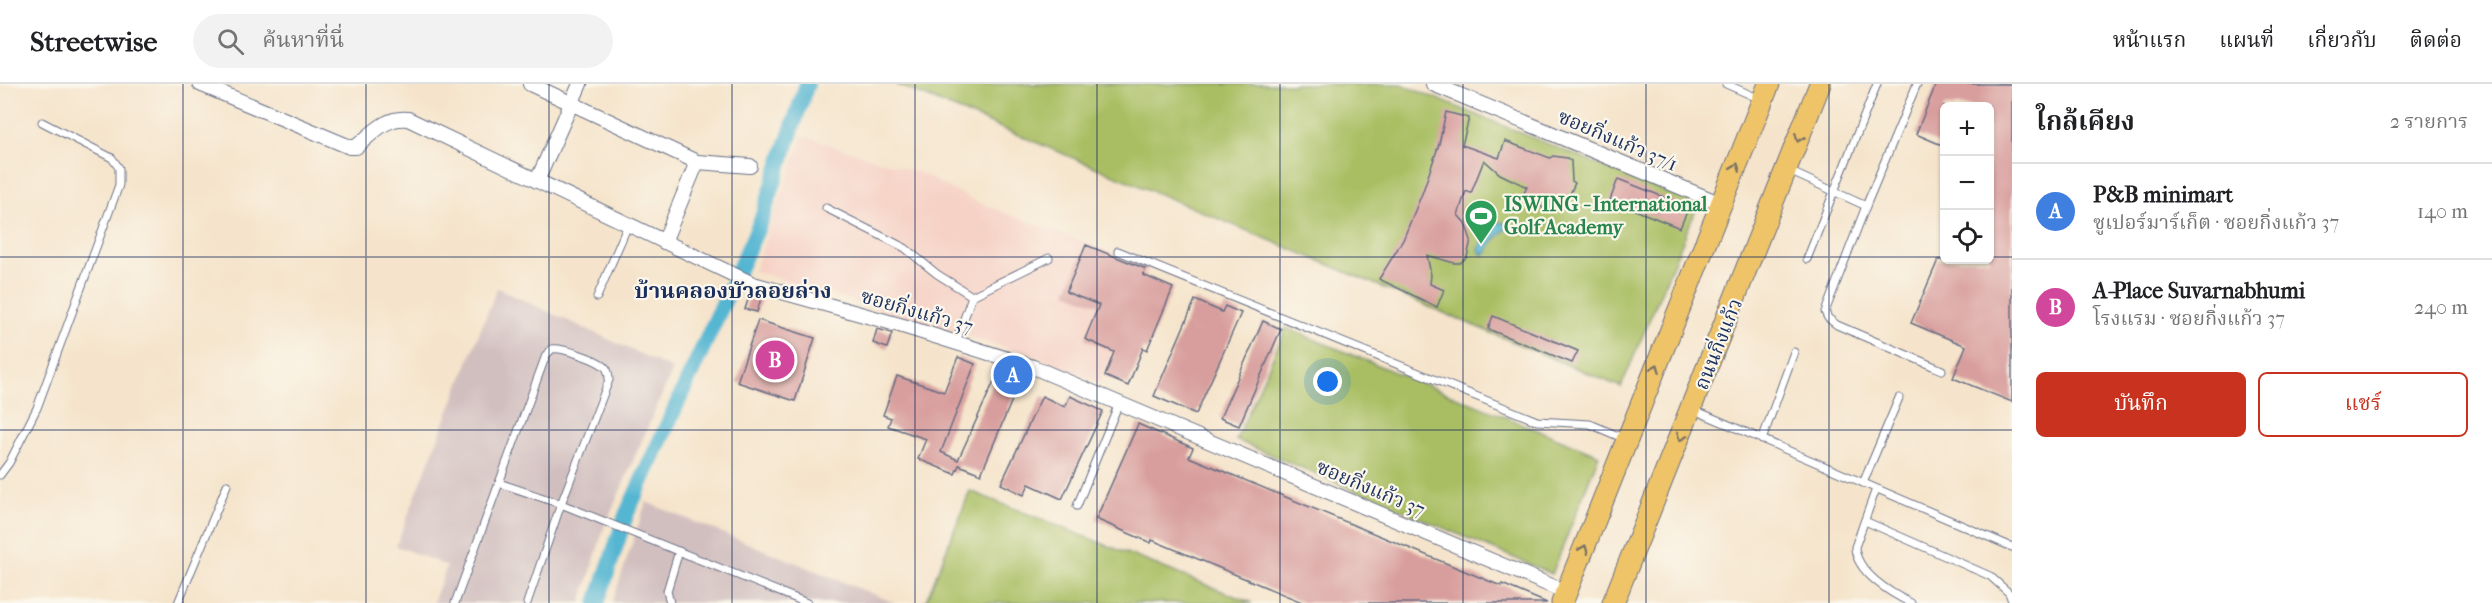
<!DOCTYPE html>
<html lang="th">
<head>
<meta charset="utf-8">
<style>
  :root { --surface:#fff; --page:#f2f2f2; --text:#202124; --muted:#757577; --line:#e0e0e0; --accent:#c8321e }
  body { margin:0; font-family:"IM FELL French Canon","Noto Serif Thai",serif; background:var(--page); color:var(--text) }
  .controls { position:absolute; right:18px; top:18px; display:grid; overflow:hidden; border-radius:9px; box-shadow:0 2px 4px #0004 }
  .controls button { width:54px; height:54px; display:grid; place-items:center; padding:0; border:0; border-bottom:2px solid var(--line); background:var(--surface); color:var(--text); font:30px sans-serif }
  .you { position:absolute; left:1328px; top:298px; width:21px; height:21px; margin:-15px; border:4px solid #fff; border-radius:50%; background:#1a73e8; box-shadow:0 0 0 9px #1a73e833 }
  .badge { display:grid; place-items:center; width:39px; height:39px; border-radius:50%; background:var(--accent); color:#fff; font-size:20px; font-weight:700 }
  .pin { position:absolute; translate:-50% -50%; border:3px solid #fff; box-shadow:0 2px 6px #0006 }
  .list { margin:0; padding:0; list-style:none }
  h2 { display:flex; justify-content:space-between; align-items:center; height:78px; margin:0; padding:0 24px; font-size:26px }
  h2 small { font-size:20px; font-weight:400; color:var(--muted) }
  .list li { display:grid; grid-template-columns:39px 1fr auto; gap:18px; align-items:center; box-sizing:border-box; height:96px; padding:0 24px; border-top:2px solid var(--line) }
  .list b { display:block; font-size:22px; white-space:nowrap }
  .list p { margin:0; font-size:20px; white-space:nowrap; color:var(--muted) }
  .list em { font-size:20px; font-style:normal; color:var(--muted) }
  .actions { display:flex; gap:12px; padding:18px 24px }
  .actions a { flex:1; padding:14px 0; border:2px solid var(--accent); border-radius:9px; text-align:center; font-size:21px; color:var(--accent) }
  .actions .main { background:var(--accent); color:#fff }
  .icon { flex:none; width:33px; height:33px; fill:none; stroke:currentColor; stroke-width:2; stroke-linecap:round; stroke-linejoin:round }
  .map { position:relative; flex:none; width:2012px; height:519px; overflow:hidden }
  header { display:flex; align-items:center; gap:36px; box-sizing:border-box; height:84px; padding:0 30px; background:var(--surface); border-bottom:2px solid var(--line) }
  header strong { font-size:28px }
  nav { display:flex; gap:33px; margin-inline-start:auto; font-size:21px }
  .search { width:420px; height:54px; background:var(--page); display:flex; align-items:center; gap:15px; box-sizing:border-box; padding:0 21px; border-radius:33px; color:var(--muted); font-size:22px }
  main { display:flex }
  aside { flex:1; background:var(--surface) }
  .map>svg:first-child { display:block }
  .built { fill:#f6d1c5 }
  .industrial { fill:#d1bfbf }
  .green { fill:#a9be62; stroke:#627660; stroke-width:1.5 }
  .water { fill:#54b6d2; stroke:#387298; stroke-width:1.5 }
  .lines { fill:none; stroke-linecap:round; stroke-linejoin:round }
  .canal { stroke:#54b6d2; stroke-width:16 }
  .building { fill:#d89e9d }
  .service-casing { stroke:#676e84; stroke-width:9 }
  .minor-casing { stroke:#676e84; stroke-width:16 }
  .primary-casing { stroke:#676e84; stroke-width:23 }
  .service { stroke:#fff; stroke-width:7 }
  .minor { stroke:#fff; stroke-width:14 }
  .primary { stroke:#efc469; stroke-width:21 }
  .oneway { stroke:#7a7263 }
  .grid { fill:none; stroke:#1b2f5e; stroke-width:1.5; stroke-opacity:0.55 }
  .labels { text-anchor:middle; stroke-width:4.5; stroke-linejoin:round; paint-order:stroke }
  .street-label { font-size:20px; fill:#1b2f5e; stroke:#fbf7ec }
  .leisure-label { font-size:20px; font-weight:bold; fill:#27864d; stroke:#fbf7ec; text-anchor:start }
  .quarter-label { font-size:22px; font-weight:bold; fill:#1b2f5e; stroke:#fbf7ec }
</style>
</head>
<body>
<header>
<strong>Streetwise</strong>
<div class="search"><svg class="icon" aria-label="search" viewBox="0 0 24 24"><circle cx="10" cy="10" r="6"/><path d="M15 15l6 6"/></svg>ค้นหาที่นี่</div>
<nav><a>หน้าแรก</a><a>แผนที่</a><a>เกี่ยวกับ</a><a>ติดต่อ</a></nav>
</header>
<main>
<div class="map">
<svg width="2012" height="519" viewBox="0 0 2012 519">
  <rect width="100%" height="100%" fill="#fbf7ec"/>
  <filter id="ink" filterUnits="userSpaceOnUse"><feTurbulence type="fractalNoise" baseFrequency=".0167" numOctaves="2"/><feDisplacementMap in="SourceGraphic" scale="12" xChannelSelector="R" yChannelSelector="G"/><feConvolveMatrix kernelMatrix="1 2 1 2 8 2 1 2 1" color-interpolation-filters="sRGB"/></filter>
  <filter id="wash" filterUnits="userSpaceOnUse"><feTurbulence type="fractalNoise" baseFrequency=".008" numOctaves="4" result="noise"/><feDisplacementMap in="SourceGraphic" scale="24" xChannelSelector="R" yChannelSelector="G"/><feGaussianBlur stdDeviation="1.35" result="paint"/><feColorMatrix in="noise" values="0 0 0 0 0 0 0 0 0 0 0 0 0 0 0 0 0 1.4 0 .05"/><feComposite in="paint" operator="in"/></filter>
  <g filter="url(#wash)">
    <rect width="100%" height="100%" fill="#f5e4cb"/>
    <polygon class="built" points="803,52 922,90 979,119 1150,183 1099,299 1041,275 754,187"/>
    <g class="industrial">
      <polygon points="497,204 673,285 604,444 581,519 433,519 447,482 396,462"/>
      <polygon points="646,418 895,519 612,519"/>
    </g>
    <g class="green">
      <polygon points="896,0 1401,0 1698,121 1621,303"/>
      <polygon points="1286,244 1599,371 1552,490 1236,356"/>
      <polygon points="970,407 1252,519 925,519"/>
    </g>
    <polygon class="water" points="1492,138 1505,139 1508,143 1494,156 1486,169 1482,171 1479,166 1486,144"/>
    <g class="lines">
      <polyline class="canal" points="597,519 626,431 761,137 807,0"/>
    </g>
    <g id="blocks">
      <g class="building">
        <polygon points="1936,0 2012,0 2012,318 1953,294 1966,262 1911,239 1938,176 1989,176 1989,22 1944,22 1944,62 1916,50"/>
        <polygon points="1446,28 1469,34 1462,61 1499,74 1505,57 1550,74 1553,72 1567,74 1571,77 1572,97 1575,99 1564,123 1548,127 1523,111 1527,103 1500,90 1484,76 1471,109 1466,107 1458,131 1465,139 1471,156 1467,173 1460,179 1454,179 1427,171 1431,191 1430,200 1444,206 1437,223 1379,195 1403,156 1423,107 1439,60"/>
        <polygon points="1618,95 1689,123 1680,144 1610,116"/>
        <polygon points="1086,161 1146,185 1143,191 1173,204 1147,266 1143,264 1128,302 1105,292 1114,268 1085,255 1099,221 1066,208"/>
        <polygon points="750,210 761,214 757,228 745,225"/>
        <polygon points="1195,216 1222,228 1225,222 1241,229 1196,330 1154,312"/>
        <polygon points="1493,232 1578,267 1572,279 1488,245"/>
        <polygon points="758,236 815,254 795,317 737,298"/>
        <polygon points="1263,237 1281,245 1239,342 1220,334"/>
        <polygon points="877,245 892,249 887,264 873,259"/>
        <polygon points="958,273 975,280 941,368 958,376 997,291 1006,294 1009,285 1023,290 981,390 959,381 955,390 918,375 926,355 888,342 891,334 883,331 897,292 944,308"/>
        <polygon points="1042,312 1065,323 1070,312 1103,327 1062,415 1029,400 1024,411 1001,400"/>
        <polygon points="1138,340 1193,364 1189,373 1501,502 1502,500 1547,519 1304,519 1152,456 1151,459 1096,435"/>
      </g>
    </g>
  </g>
  <g filter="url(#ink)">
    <use href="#blocks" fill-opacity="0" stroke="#676e84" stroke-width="1.5"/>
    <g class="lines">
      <g class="service-casing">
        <g id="service">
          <polyline points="1726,0 1760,15"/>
          <polyline points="1917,0 1866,122 1825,228 1828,234 1837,241 1942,286"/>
          <polyline points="1789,87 1866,122"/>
          <polyline points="826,124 905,164 937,190 972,212"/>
          <polyline points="1118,167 1537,337 1590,340 1625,355"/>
          <polyline points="1807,175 1877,0"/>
          <polyline points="597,213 628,141"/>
          <polyline points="956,258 972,212 1049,174"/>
          <polyline points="1692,325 2012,463"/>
          <polyline points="1762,356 1794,268"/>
          <polyline points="0,391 9,379 37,324 119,101 119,84 112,74 42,38"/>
          <polyline points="499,399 561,420 807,519"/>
          <polyline points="1863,399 1899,314"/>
          <path d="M1876,405L1855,463C1856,488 1890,509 1911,519"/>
          <polyline points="1077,422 1119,319"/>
          <polyline points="1865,437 1990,492 2009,509 2012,517"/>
          <polyline points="178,519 227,401"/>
          <path d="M455,519L546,271L552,265C561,263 596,275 604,282C608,285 609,291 609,296L561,420L527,519"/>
          <polyline points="670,519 667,507 679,467"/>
        </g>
      </g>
      <g class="minor-casing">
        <g id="minor">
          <path d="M200,0L350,63H356C372,50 386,32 408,35L753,200L903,242L1033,283L1566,508"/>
          <polyline points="530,0 697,78 750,82"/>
          <polyline points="1433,0 1721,120"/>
          <polyline points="537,97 580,0"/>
          <polyline points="664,158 697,78"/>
        </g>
      </g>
      <g class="primary-casing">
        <g id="primary">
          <polyline points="1562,519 1769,0"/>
          <polyline points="1613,519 1820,0"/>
        </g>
      </g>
      <use href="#service" class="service"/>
      <use href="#minor" class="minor"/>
      <use href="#primary" class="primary"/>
    </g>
    <defs><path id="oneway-chevron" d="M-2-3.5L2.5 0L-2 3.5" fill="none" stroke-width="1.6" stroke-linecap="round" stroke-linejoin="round" transform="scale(1.5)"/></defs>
    <g class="oneway">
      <use href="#oneway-chevron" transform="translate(1799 54) rotate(112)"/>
      <use href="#oneway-chevron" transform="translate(1736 83) rotate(-69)"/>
      <use href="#oneway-chevron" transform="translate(1656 284) rotate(-68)"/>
      <use href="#oneway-chevron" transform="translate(1681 353) rotate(112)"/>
      <use href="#oneway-chevron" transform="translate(1584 465) rotate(-68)"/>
    </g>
  </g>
  <path class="grid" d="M183,0V519M366,0V519M549,0V519M732,0V519M915,0V519M1097,0V519M1280,0V519M1463,0V519M1646,0V519M1829,0V519M0,173H1944M1990,173H2012M0,346H2012"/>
  <defs>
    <g id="stadium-pin" transform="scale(1.725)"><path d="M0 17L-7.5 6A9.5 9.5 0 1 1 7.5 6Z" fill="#2e9e5b" stroke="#fbf7ec"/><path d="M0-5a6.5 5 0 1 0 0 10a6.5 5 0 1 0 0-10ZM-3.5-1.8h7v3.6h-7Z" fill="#fff"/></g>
  </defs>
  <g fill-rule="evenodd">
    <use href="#stadium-pin" x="1481" y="132"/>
  </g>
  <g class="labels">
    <g class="street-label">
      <text transform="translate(1618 56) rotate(23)" y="7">ซอยกิ่งแก้ว 37/1</text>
      <text transform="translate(917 227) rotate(16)" y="7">ซอยกิ่งแก้ว 37</text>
      <text transform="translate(1718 260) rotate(-68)" y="7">ถนนกิ่งแก้ว</text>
      <text transform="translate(1371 404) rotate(23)" y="7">ซอยกิ่งแก้ว 37</text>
    </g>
    <g class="leisure-label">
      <text x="1504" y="127">ISWING - International<tspan x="1504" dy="23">Golf Academy</tspan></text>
    </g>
    <g class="quarter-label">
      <text x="733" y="214">บ้านคลองบัวลอยล่าง</text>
    </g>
  </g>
</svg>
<div class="controls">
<button>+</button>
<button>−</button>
<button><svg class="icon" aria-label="locate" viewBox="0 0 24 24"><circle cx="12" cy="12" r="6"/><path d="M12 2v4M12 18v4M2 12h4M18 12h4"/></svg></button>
</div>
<div class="you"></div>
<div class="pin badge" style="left:1013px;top:291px;background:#3f7fe0">A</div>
<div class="pin badge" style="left:775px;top:276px;background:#d1479c">B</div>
</div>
<aside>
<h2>ใกล้เคียง<small>2 รายการ</small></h2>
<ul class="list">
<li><span class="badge" style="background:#3f7fe0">A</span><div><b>P&amp;B minimart</b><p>ซูเปอร์มาร์เก็ต · ซอยกิ่งแก้ว 37</p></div><em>140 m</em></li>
<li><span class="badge" style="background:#d1479c">B</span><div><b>A-Place Suvarnabhumi</b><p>โรงแรม · ซอยกิ่งแก้ว 37</p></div><em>240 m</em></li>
</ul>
<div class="actions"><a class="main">บันทึก</a><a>แชร์</a></div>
</aside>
</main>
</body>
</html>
